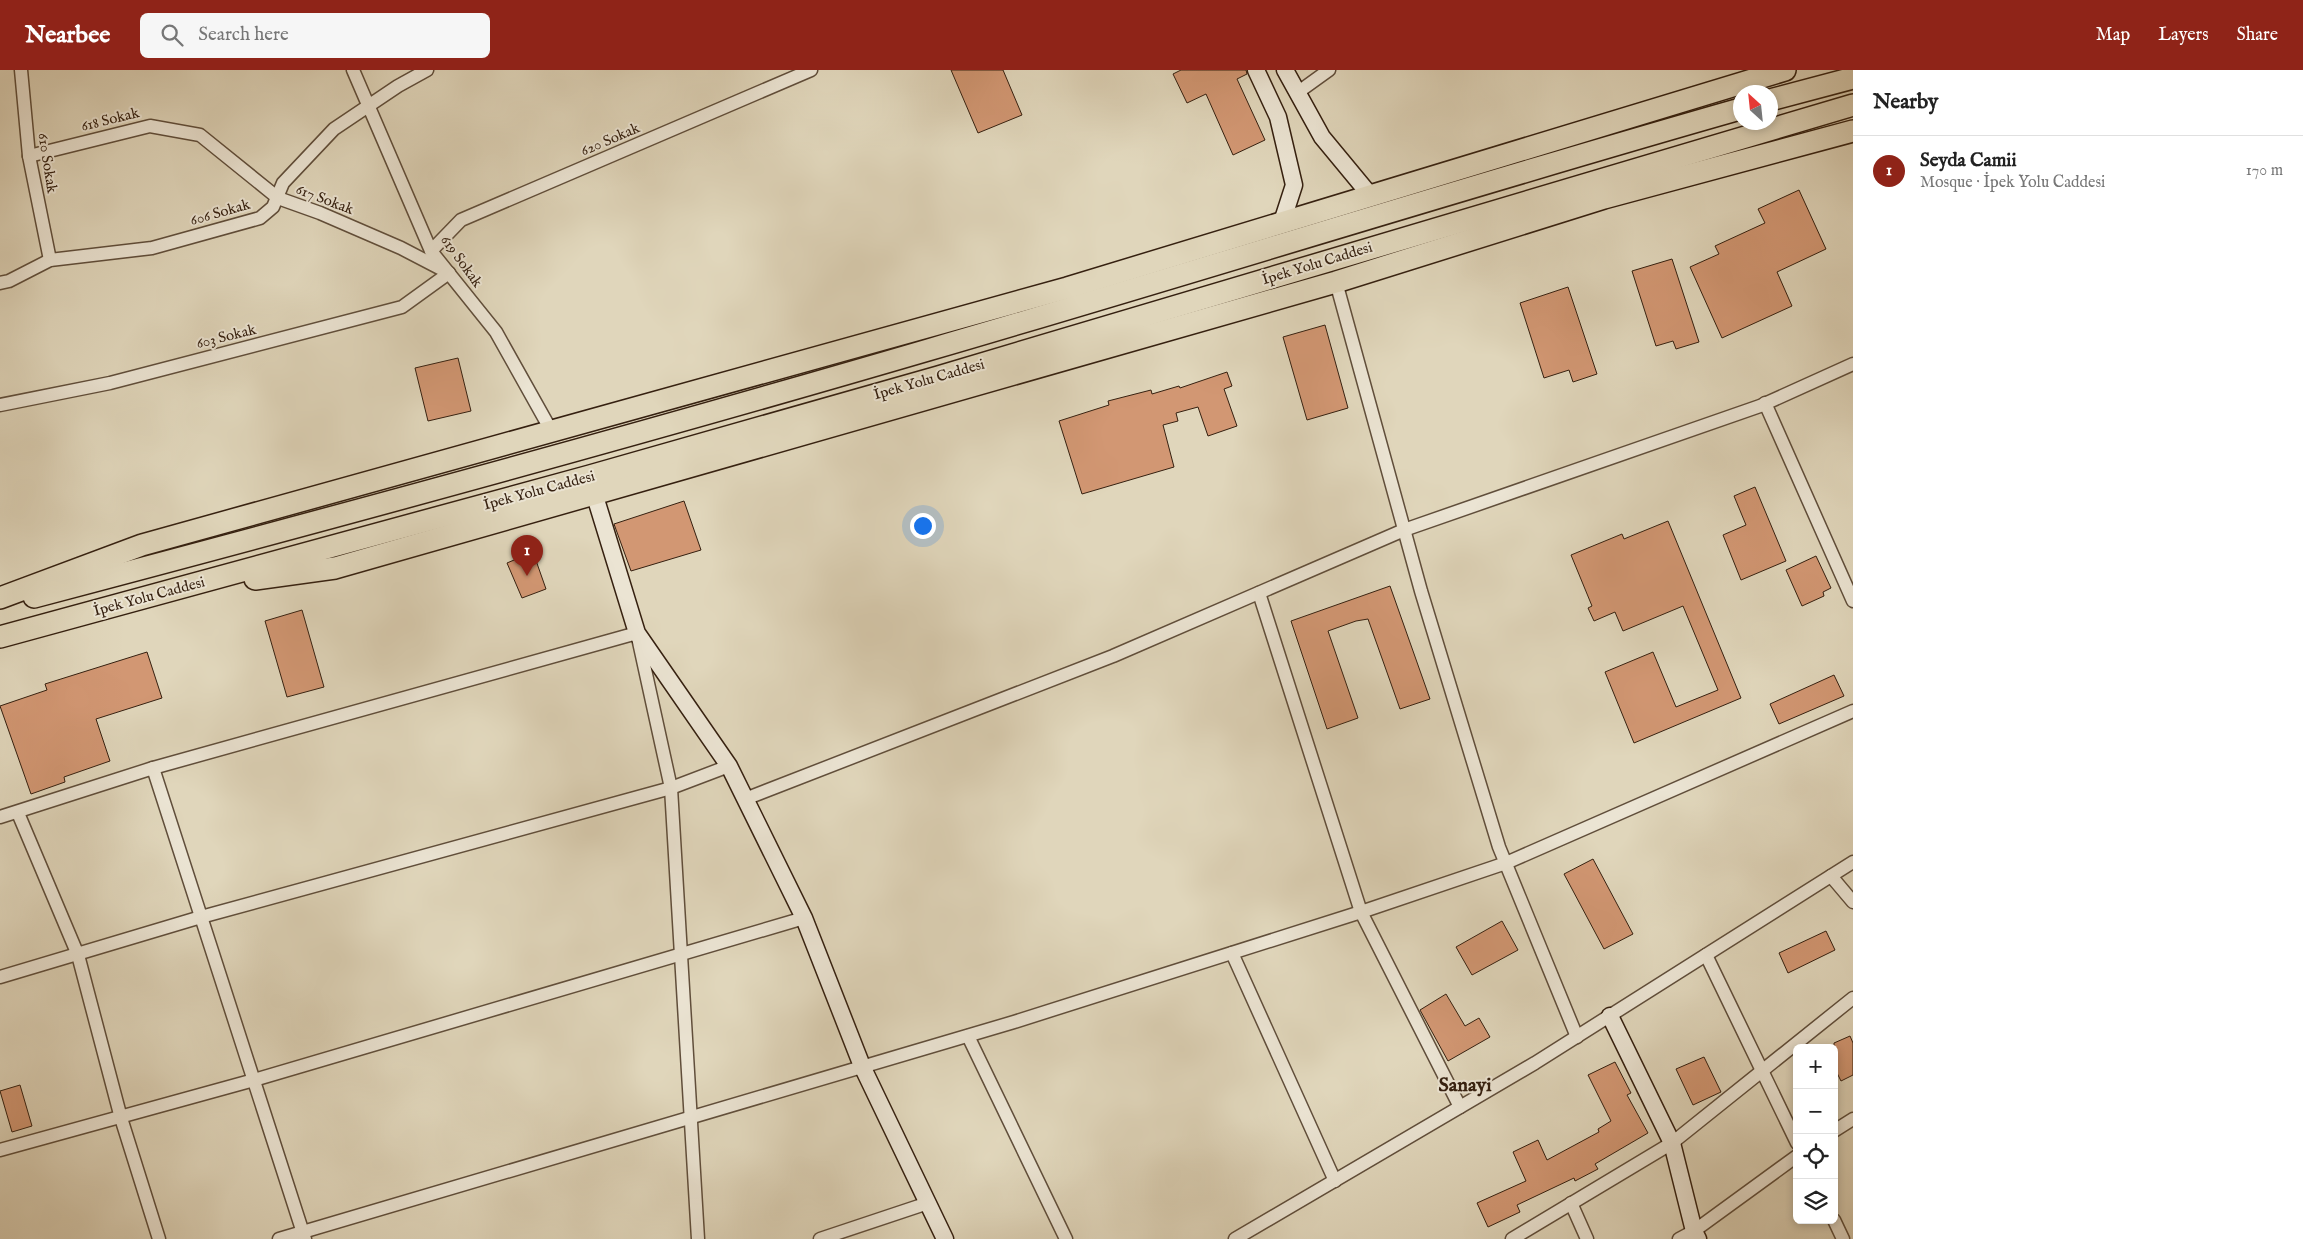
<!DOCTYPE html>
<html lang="en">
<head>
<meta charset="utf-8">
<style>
  :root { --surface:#fff; --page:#f6f6f6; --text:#222; --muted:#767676; --line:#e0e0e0; --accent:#8f2418 }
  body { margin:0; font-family:"IM FELL English",serif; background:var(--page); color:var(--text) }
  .controls { position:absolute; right:15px; bottom:15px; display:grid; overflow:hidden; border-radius:8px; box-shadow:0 2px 8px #0003 }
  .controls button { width:45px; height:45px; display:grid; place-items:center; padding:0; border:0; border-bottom:1px solid var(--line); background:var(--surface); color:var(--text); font:25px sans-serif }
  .compass { position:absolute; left:1733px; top:15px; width:45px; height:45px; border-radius:50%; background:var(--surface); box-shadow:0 2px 8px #0003; rotate:333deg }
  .you { position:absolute; left:922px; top:455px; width:18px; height:18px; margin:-12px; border:4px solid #fff; border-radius:50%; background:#1a73e8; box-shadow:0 0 0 8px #1a73e833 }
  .badge { display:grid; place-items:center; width:32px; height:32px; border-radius:50%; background:var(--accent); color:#fff; font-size:16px; font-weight:700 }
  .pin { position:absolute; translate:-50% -41px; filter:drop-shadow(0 1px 2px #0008) }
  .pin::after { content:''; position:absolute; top:26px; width:18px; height:15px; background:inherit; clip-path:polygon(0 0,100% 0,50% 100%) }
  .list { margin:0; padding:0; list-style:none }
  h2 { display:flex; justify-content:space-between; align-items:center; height:65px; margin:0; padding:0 20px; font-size:21px }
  h2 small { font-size:16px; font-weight:400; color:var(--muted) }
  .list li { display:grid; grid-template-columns:32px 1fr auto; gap:15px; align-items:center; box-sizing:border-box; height:70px; padding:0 20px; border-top:1px solid var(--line) }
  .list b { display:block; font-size:19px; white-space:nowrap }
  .list p { margin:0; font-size:16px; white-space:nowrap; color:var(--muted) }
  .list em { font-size:16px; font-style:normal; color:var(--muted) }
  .icon { flex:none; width:28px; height:28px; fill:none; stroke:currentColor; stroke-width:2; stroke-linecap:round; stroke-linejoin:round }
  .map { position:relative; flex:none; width:1853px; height:1169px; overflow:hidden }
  header { display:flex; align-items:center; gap:30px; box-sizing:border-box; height:70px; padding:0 25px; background:var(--accent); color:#fff }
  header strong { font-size:24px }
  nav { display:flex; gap:28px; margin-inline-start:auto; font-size:18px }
  .search { width:350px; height:45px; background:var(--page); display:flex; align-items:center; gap:12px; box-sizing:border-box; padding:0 18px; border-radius:8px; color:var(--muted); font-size:19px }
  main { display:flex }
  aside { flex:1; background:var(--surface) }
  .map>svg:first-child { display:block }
  .building { fill:#d29773; stroke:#352010 }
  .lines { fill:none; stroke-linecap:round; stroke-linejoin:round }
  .street-casing { stroke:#604e3b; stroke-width:15 }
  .secondary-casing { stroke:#352010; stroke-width:19 }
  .highway-casing { stroke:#352010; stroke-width:24 }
  .street { stroke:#ebe4d3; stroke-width:12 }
  .secondary { stroke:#ebe4d3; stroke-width:16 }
  .highway { stroke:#e0d6bb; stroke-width:21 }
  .labels { text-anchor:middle; stroke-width:4; stroke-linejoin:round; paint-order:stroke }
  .street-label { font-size:15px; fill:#352010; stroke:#ebe4d3 }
  .district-label { font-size:20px; font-weight:bold; fill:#352010; stroke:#ebe4d3 }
</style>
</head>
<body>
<header>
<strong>Nearbee</strong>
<div class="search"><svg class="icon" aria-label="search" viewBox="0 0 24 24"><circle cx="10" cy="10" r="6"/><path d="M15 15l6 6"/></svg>Search here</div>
<nav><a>Map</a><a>Layers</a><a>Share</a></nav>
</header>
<main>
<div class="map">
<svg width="1853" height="1169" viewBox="0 0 1853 1169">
  <rect width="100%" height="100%" fill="#e0d6bb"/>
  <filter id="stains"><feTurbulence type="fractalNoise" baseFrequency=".004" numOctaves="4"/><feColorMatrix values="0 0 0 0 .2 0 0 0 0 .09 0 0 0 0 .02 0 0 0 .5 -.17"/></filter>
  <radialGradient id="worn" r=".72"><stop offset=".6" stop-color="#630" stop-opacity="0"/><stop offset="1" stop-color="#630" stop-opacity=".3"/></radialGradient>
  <g class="building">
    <polygon points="951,0 1003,0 1022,45 978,63"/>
    <polygon points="1181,0 1246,0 1247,4 1237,9 1265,70 1233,85 1206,24 1187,33 1173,4"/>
    <polygon points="1799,120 1826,179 1777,202 1792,236 1722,268 1690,197 1719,184 1715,176 1765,153 1758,139"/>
    <polygon points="1672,189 1699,272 1676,279 1673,271 1656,276 1632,201"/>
    <polygon points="1568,217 1597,304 1573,312 1569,300 1544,308 1520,233"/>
    <polygon points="1325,255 1348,338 1307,350 1283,267"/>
    <polygon points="458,288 471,341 428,351 415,298"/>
    <polygon points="1227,302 1232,316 1224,319 1237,356 1208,366 1198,337 1176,343 1178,351 1163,355 1174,397 1082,424 1059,351 1109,335 1108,331 1151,320 1152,324 1179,316 1180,318"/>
    <polygon points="1755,417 1786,491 1741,510 1723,465 1746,455 1734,426"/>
    <polygon points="684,431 701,480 631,501 614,454"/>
    <polygon points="1668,451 1741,628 1634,673 1605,602 1653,582 1676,637 1718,620 1683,536 1623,561 1615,542 1594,551 1588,538 1592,536 1571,485 1622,464 1624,469"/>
    <polygon points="533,482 546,519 522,528 507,493"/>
    <polygon points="1816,486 1831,518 1823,522 1824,526 1802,536 1786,500"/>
    <polygon points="1390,516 1430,629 1400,639 1368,549 1356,551 1328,561 1358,648 1327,659 1291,551"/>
    <polygon points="302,540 324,617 287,627 265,551"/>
    <polygon points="147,582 162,628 96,649 110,691 64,707 65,712 31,724 0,636 47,620 45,614"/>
    <polygon points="1834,605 1844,626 1779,654 1770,634"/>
    <polygon points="1593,789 1633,864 1604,879 1564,804"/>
    <polygon points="1502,851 1518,880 1472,905 1456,877"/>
    <polygon points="1826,861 1835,880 1788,903 1779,883"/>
    <polygon points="1446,924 1465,956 1479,948 1490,967 1448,991 1420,940"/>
    <polygon points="1850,966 1853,973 1853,1005 1841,1011 1834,997 1834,973"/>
    <polygon points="1704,987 1721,1022 1693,1035 1676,999"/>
    <polygon points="1615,992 1631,1023 1627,1025 1648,1063 1595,1094 1598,1099 1575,1111 1574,1108 1517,1135 1520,1142 1488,1157 1477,1133 1526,1111 1513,1082 1538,1070 1547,1090 1599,1062 1598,1059 1611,1051 1588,1005"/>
    <polygon points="20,1015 32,1056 12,1062 0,1021"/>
  </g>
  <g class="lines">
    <g class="street-casing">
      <g id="street">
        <polyline points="21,0 29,86 50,190"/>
        <polyline points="353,0 431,181 496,262 552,362"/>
        <polyline points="1297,23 1329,0"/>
        <polyline points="29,86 150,56 200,65 278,128 320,143 401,178 449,203"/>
        <polyline points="431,181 461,150 811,0"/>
        <polyline points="1336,212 1421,521 1499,777 1577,967"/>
        <polyline points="0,213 9,211 50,190 152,178 260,148 273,137 283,113 334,59 398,16 427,0"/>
        <polyline points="1765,333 1853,531"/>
        <polyline points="0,335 110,313 402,237 449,203"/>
        <polyline points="1259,523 1361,842 1460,1037"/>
        <polyline points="153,698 305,1169"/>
        <polyline points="745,729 1113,586 1404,460 1760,336 1853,294"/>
        <polyline points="18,743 78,885 121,1048 159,1169"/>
        <polyline points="0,747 153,698 637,563 671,718 698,1169"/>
        <polyline points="1831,806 1853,832"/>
        <polyline points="1232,883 1335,1111"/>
        <polyline points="1706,885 1797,1073"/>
        <polyline points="0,907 201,847 671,718 729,696"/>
        <polyline points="968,966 1066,1169"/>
        <polyline points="1834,1061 1853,1049"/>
        <polyline points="0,1080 254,1010 804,848"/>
        <polyline points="1571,1133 1587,1169"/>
        <polyline points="1834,1150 1843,1169"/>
        <polyline points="279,1169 1014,952 1361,842 1506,793 1853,641"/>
        <polyline points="820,1169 928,1133"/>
        <polyline points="1235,1169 1535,993 1853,792"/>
        <polyline points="1512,1169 1672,1073 1853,928"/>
        <polyline points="1679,1169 1694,1161 1797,1086"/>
      </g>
    </g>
    <g class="secondary-casing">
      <g id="secondary">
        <polyline points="1256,0 1278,47 1294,115 1282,152"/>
        <polyline points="1285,0 1322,67 1370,125"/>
        <polyline points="594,423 637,563 729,696 804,848 862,996 945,1169"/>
        <polyline points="1610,946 1672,1073 1694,1161 1698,1169"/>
      </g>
    </g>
    <g class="highway-casing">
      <g id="highway">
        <polyline points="1770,30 1853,8"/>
        <polyline points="255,509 335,498 1336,212 1604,128 1853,61"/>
        <path d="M34,527C333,448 631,367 928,280C1199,201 1469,116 1740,39"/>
        <polyline points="0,528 142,475 1067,218 1785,0"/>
        <polyline points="0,567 590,406 938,307 1853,35"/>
      </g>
    </g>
    <use href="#street" class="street"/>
    <use href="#secondary" class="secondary"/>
    <use href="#highway" class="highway"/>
  </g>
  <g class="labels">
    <g class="street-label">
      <text transform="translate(110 49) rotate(-14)" y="5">618 Sokak</text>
      <text transform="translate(610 69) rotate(-23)" y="5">620 Sokak</text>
      <text transform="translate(48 93) rotate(81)" y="5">610 Sokak</text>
      <text transform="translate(325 129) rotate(21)" y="5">617 Sokak</text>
      <text transform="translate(220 142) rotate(-16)" y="5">606 Sokak</text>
      <text transform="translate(462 191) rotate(54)" y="5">619 Sokak</text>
      <text transform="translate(1317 193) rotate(-17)" y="5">İpek Yolu Caddesi</text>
      <text transform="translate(226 266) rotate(-14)" y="5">603 Sokak</text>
      <text transform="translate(929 309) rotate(-16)" y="5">İpek Yolu Caddesi</text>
      <text transform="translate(539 420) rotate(-15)" y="5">İpek Yolu Caddesi</text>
      <text transform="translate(149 526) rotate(-15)" y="5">İpek Yolu Caddesi</text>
    </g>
    <g class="district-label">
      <text x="1465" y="1021">Sanayi</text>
    </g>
  </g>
  <rect width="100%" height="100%" filter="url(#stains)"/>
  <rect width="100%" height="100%" fill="url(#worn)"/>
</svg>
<div class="controls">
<button>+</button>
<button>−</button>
<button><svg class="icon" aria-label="locate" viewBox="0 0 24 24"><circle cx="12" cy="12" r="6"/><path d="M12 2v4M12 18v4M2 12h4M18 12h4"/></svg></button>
<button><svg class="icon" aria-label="layers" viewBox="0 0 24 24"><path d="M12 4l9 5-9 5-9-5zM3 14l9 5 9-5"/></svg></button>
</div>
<svg class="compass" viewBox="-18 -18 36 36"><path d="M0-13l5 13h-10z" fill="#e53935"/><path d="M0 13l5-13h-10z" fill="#767676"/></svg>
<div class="you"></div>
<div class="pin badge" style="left:527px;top:506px">1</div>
</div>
<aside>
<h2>Nearby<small></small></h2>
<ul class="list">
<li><span class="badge">1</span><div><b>Seyda Camii</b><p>Mosque · İpek Yolu Caddesi</p></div><em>170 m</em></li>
</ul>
</aside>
</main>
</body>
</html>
